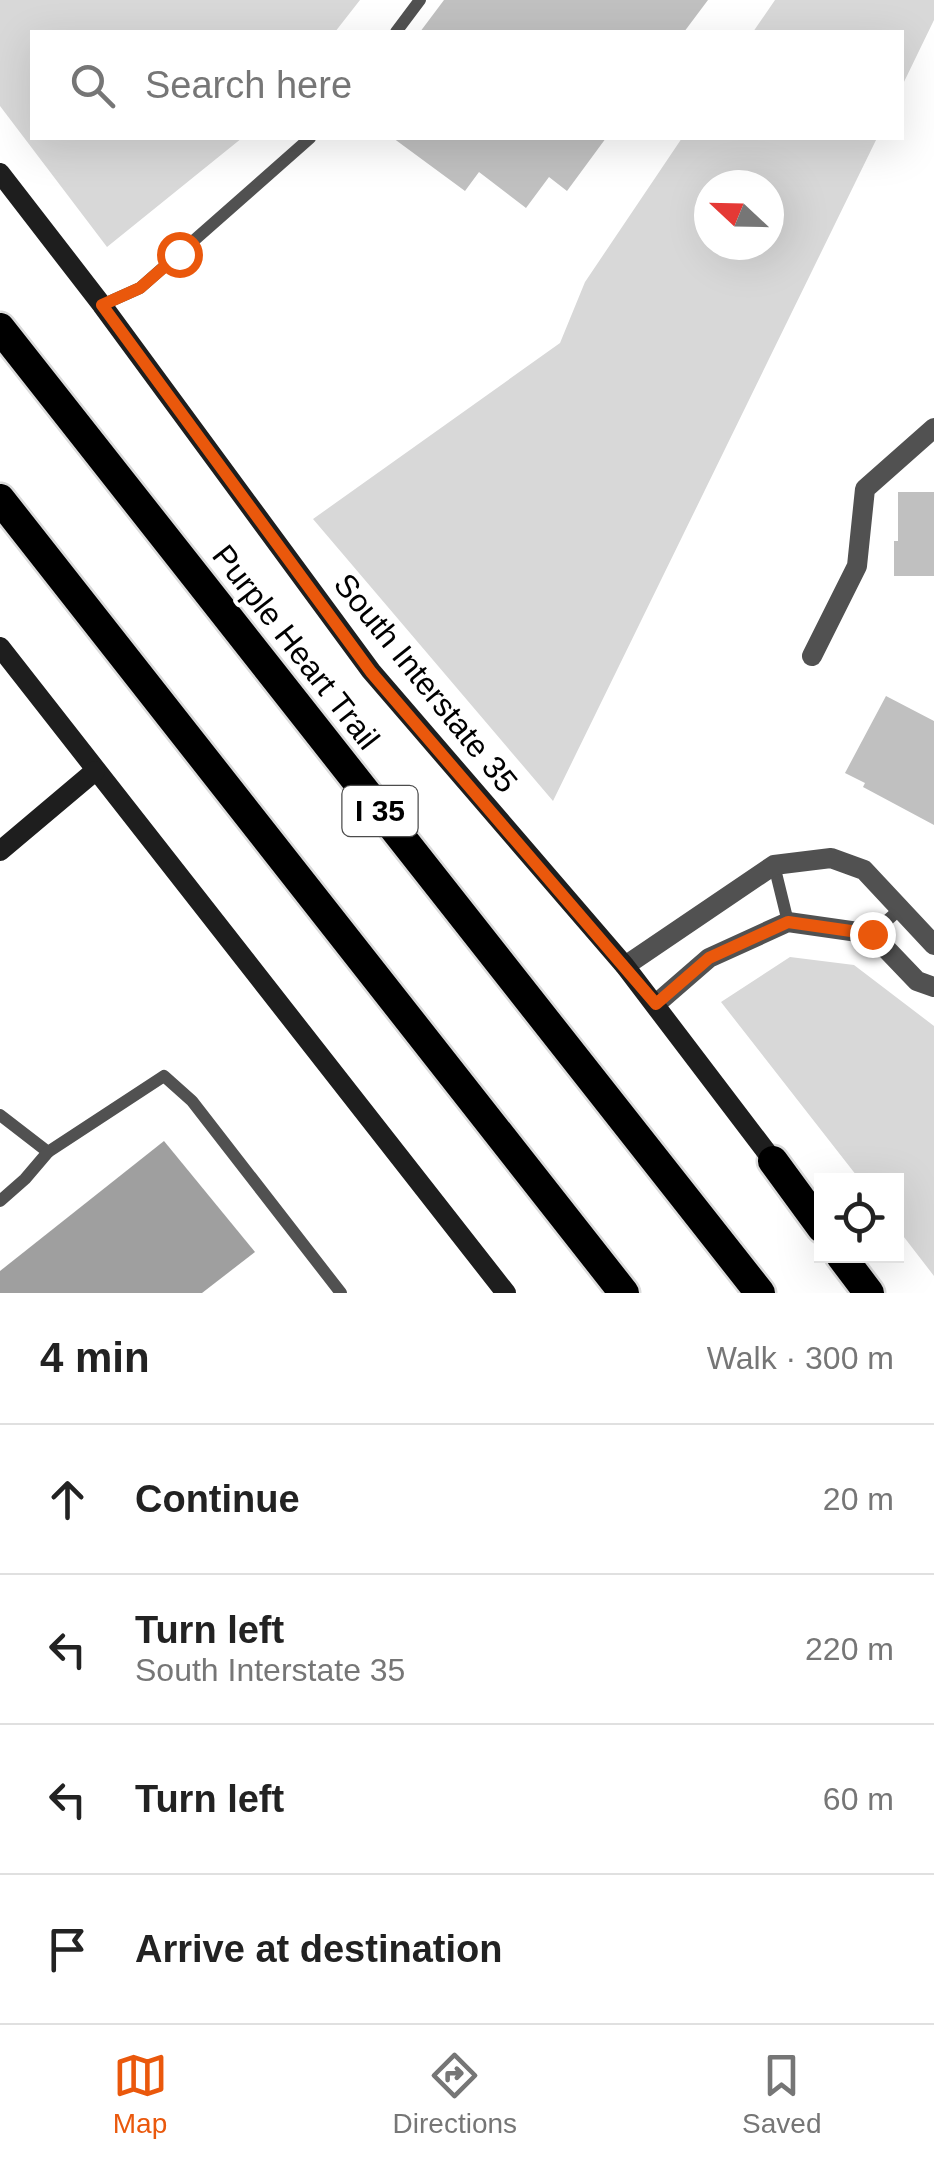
<!DOCTYPE html>
<html lang="en">
<head>
<meta charset="utf-8">
<style>
  :root { --surface:#fff; --page:#f6f6f6; --text:#222; --muted:#767676; --line:#e0e0e0; --accent:#ea580c }
  body { margin:0; font-family:Helvetica,sans-serif; background:var(--page); color:var(--text) }
  .controls { position:absolute; right:30px; bottom:30px; display:grid; overflow:hidden; border-radius:0px; box-shadow:0 10px 40px #0002 }
  .controls button { width:90px; height:90px; display:grid; place-items:center; padding:0; border:0; border-bottom:2px solid var(--line); background:var(--surface); color:var(--text); font:50px sans-serif }
  .compass { position:absolute; left:694px; top:170px; width:90px; height:90px; border-radius:50%; background:var(--surface); box-shadow:0 10px 40px #0002; rotate:292deg }
  .stop { position:absolute; width:30px; height:30px; margin:-22px; border:8px solid #ea580c; border-radius:50%; background:#fff }
  .stop.end { background:#ea580c; border-color:#fff; box-shadow:0 2px 10px #0008 }
  .list { margin:0; padding:0; list-style:none }
  h2 { display:flex; justify-content:space-between; align-items:center; height:130px; margin:0; padding:0 40px; font-size:42px }
  h2 small { font-size:32px; font-weight:400; color:var(--muted) }
  .list li { display:grid; grid-template-columns:65px 1fr auto; gap:30px; align-items:center; box-sizing:border-box; height:150px; padding:0 40px; border-top:2px solid var(--line) }
  .list b { display:block; font-size:38px; white-space:nowrap }
  .list p { margin:0; font-size:32px; white-space:nowrap; color:var(--muted) }
  .list em { font-size:32px; font-style:normal; color:var(--muted) }
  .icon { flex:none; width:55px; height:55px; fill:none; stroke:currentColor; stroke-width:2; stroke-linecap:round; stroke-linejoin:round }
  .map { position:relative; flex:none; width:934px; height:1293px; overflow:hidden }
  .search { position:absolute; background:var(--surface); box-shadow:0 10px 40px #0002; left:30px; right:30px; top:30px; height:110px; display:flex; align-items:center; gap:25px; box-sizing:border-box; padding:0 35px; border-radius:0px; color:var(--muted); font-size:38px }
  .sheet { height:730px; background:var(--surface) }
  nav { display:flex; justify-content:space-around; align-items:center; box-sizing:border-box; height:140px; border-top:2px solid var(--line); background:var(--surface); font-size:28px; color:var(--muted) }
  nav a { display:grid; justify-items:center; gap:5px }
  nav .on { color:var(--accent) }
  .map>svg:first-child { display:block }
  .green { fill:#d8d8d8; fill-rule:evenodd }
  .water { fill:#9f9f9f }
  .building { fill:#c0c0c0 }
  .lines { fill:none; stroke-linecap:round; stroke-linejoin:round }
  .highway-casing { stroke:#dbdbdb; stroke-width:35 }
  .lane { stroke:#515151; stroke-width:12 }
  .street { stroke:#515151; stroke-width:20 }
  .secondary { stroke:#1e1e1e; stroke-width:20 }
  .highway { stroke:#000; stroke-width:30 }
  .route { stroke:#ea580c; stroke-width:12 }
  .labels { text-anchor:middle; stroke-width:8; stroke-linejoin:round; paint-order:stroke }
  .shield { fill:#fff; stroke:#4c4c4c; stroke-width:2.5 }
  .shield-label { font-size:30px; font-weight:bold; fill:#000 }
  .street-label { font-size:32px; fill:#000; stroke:#fff }
</style>
</head>
<body>
<div class="map">
<svg width="934" height="1293" viewBox="0 0 934 1293">
  <rect width="100%" height="100%" fill="#fff"/>
  <g class="green">
    <polygon points="0,0 360,0 335,32 32,32 32,138 242,138 107,247 0,106"/>
    <polygon points="775,0 934,0 934,20 902,86 902,32 753,32"/>
    <path d="M682,138H877L553,801L313,519L560,343L585,282ZM769,185V245H709V185Z"/>
    <polygon points="790,957 854,965 934,1026 934,1276 897,1228 896,1180 860,1180 721,1002"/>
  </g>
  <polygon class="water" points="164,1141 255,1252 202,1293 0,1293 0,1271"/>
  <g class="building">
    <polygon points="444,0 708,0 684,32 420,32"/>
    <polygon points="393,138 606,138 567,191 549,177 526,208 479,172 465,191"/>
    <polygon points="898,492 934,492 934,576 894,576 894,541 898,541"/>
    <polygon points="886,696 934,721 934,825 863,787 865,783 845,773"/>
  </g>
  <g class="lines">
    <g class="highway-casing">
      <g id="highway">
        <polyline points="0,328 760,1293"/>
        <polyline points="0,499 624,1293"/>
        <polyline points="773,1161 822,1228"/>
        <polyline points="841,1256 869,1293"/>
      </g>
    </g>
    <g class="lane">
      <polyline points="396,32 420,0"/>
      <polyline points="102,305 140,288 310,138"/>
      <polyline points="774,865 788,922"/>
      <polyline points="872,934 900,909"/>
      <polyline points="0,1115 48,1152 164,1076 192,1101 341,1293"/>
      <polyline points="0,1201 25,1179 48,1152"/>
    </g>
    <g class="street">
      <polyline points="812,656 857,566 865,489 934,428"/>
      <polyline points="625,966 774,865 831,858 864,870 934,945"/>
      <polyline points="656,1004 709,958 788,922 872,934 917,981 934,987"/>
    </g>
    <g class="secondary">
      <polyline points="0,173 102,305 371,671 625,966 781,1171"/>
      <polyline points="0,647 506,1293"/>
      <polyline points="0,851 95,771"/>
    </g>
    <use href="#highway" class="highway"/>
  </g>
  <g class="lines">
    <polyline class="route" points="179,254 140,288 102,305 371,672 656,1004 709,958 788,922 872,934"/>
  </g>
  <g class="labels">
    <rect class="shield" x="342.5" y="786" width="75" height="50" rx="8"/>
    <g class="shield-label">
      <text x="380" y="821">I 35</text>
    </g>
    <g class="street-label">
      <text transform="translate(296 647) rotate(52)" y="11">Purple Heart Trail</text>
      <text transform="translate(426 683) rotate(51)" y="11">South Interstate 35</text>
    </g>
  </g>
</svg>
<div class="controls">
<button><svg class="icon" aria-label="locate" viewBox="0 0 24 24"><circle cx="12" cy="12" r="6"/><path d="M12 2v4M12 18v4M2 12h4M18 12h4"/></svg></button>
</div>
<svg class="compass" viewBox="-18 -18 36 36"><path d="M0-13l5 13h-10z" fill="#e53935"/><path d="M0 13l5-13h-10z" fill="#767676"/></svg>
<div class="stop" style="left:179px;top:254px"></div>
<div class="stop end" style="left:872px;top:934px"></div>
<div class="search"><svg class="icon" aria-label="search" viewBox="0 0 24 24"><circle cx="10" cy="10" r="6"/><path d="M15 15l6 6"/></svg>Search here</div>
</div>
<section class="sheet">
<h2>4 min<small>Walk · 300 m</small></h2>
<ul class="list">
<li><svg class="icon" aria-label="ahead" viewBox="0 0 24 24"><path d="M12 20V5M6 11l6-6 6 6"/></svg><div><b>Continue</b></div><em>20 m</em></li>
<li><svg class="icon" aria-label="left" viewBox="0 0 24 24"><path d="M17 20v-9H6M10 6l-5 5 5 5"/></svg><div><b>Turn left</b><p>South Interstate 35</p></div><em>220 m</em></li>
<li><svg class="icon" aria-label="left" viewBox="0 0 24 24"><path d="M17 20v-9H6M10 6l-5 5 5 5"/></svg><div><b>Turn left</b></div><em>60 m</em></li>
<li><svg class="icon" aria-label="arrive" viewBox="0 0 24 24"><path d="M6 21V4h12l-3 4 3 4H6"/></svg><div><b>Arrive at destination</b></div></li>
</ul>
</section>
<nav>
<a class="on"><svg class="icon" aria-label="map" viewBox="0 0 24 24"><path d="M3 6l6-2 6 2 6-2v14l-6 2-6-2-6 2zM9 4v14M15 6v14"/></svg>Map</a>
<a><svg class="icon" aria-label="directions" viewBox="0 0 24 24"><path d="M12 3l9 9-9 9-9-9zM9 14v-3h6M13 9l2 2-2 2"/></svg>Directions</a>
<a><svg class="icon" aria-label="saved" viewBox="0 0 24 24"><path d="M7 4h10v16l-5-4-5 4z"/></svg>Saved</a>
</nav>
</body>
</html>
